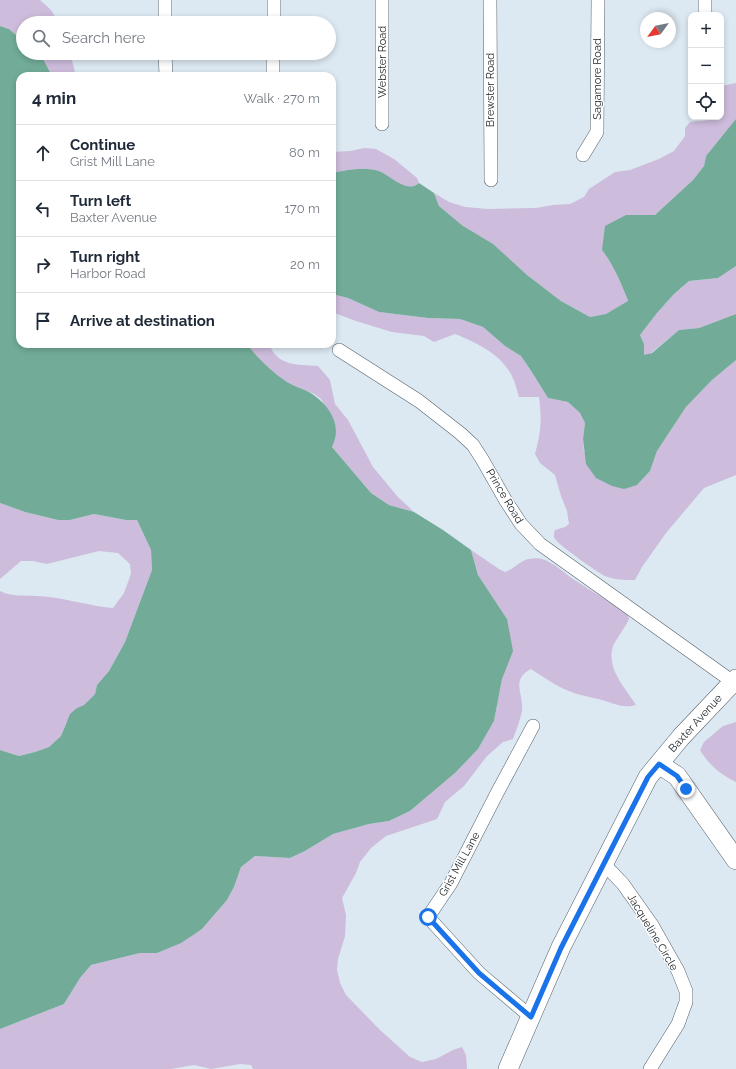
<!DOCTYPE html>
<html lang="en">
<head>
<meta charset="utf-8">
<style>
  :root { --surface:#fff; --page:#f2f2f3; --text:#1f2937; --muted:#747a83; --line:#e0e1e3 }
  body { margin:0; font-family:Raleway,sans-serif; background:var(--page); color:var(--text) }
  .controls { position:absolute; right:12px; top:12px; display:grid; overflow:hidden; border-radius:8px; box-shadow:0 2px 6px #0003 }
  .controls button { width:36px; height:36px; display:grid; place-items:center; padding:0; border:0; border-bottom:1px solid var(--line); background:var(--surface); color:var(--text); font:20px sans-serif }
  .compass { position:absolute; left:640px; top:12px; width:36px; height:36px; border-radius:50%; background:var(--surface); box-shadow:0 2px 6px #0003; rotate:237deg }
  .stop { position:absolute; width:12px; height:12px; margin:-9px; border:3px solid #1a73e8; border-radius:50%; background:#fff }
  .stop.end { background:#1a73e8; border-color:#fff; box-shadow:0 1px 4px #0008 }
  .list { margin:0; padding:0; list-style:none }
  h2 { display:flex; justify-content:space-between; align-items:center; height:52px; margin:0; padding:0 16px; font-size:17px }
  h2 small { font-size:13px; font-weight:400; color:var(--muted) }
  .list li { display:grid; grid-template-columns:26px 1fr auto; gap:12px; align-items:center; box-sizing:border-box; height:56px; padding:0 16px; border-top:1px solid var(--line) }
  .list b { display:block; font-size:15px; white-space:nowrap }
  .list p { margin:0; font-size:13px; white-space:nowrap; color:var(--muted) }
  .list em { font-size:13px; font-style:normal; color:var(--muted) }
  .icon { flex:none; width:22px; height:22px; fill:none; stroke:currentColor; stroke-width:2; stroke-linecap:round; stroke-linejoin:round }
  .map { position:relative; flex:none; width:736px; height:1069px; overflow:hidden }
  .search { position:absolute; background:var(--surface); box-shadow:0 2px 6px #0003; left:16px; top:16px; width:320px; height:44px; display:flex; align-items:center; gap:10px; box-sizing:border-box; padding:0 14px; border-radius:22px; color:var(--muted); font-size:15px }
  .panel { position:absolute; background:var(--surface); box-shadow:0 2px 6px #0003; left:16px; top:72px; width:320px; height:276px; border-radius:12px }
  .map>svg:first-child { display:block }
  .green { fill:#cdbcdb; fill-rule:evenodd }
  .water { fill:#72ac99 }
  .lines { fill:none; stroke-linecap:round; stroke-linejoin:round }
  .street-casing { stroke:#556068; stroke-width:14 }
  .secondary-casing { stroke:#556068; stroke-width:20 }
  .street { stroke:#fff; stroke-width:13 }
  .secondary { stroke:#fff; stroke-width:19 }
  .route { stroke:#1a73e8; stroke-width:5 }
  .labels { text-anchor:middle; stroke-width:3; stroke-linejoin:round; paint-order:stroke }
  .street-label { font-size:11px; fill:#1c2125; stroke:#fff }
</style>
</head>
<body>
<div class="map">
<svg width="736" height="1069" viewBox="0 0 736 1069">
  <rect width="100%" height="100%" fill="#dce8f2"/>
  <g class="green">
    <polygon points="0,0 40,0 51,10 59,23 23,23 23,41 9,29 0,26"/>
    <polygon points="38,53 70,53 76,76 52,76 41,55"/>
    <path d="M736,83V121L706,156L704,166L693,180L655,215H626L602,250C614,266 621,283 628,302L606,314L590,317L561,301L463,226L439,206L434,193L449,202L465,207L488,209L536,208L553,205L570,204L584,197L589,189L615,172L630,170L643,165L659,159L674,151L685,136V128L690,122L710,120L715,117H721V86Z"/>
    <path d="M364,148L376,149L394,159L417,178L419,183C407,194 391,176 379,171C376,170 371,169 367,169C355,168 343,171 332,173V152L351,151Z"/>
    <polygon points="736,266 736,314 699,328 679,330 651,353 644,356 644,344 640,335 657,313 674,294 689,281 718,278"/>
    <path d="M332,294L348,298L379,312L428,318L460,319L483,327L505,346L521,356L548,398L568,402L580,413L585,423L583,439L584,452L637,485L650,471L657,451L686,407L712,380L736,360V475L704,488L666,533L642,567L635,580C626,580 614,580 605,576C598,573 559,545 555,539C553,536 554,534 555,530L565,527L569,524L567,511L561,496L555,475L540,463L535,454C541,432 542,420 539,397H519C517,390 515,382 512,376C501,354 477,343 455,334L434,342L424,336L392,332L356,321L332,312Z"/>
    <path d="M247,344H269C278,367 297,364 318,366L330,380L335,404L348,420L373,467L397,496L414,512L389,505L371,493L332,447L336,433C333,426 325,404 321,399C313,391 297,388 287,382C272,373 257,358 247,344Z"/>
    <path d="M0,503L25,512L58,520H70L94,514L126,520H137L151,550L152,570L125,642L109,671L97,685L95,694L84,705L77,708L66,723L61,736L49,747L35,752L19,756L0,750ZM99,551L118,553L130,564L131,574L124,593L113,608C88,606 63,597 37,596C23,595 12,597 0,591V579L21,561H33L47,564Z"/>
    <path d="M471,550L499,569L505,572C514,569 521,560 529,559C533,558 538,558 542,559C555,563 565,574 576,581C593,592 611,602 628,615L629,619C626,626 615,641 613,646C606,669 625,687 636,705C622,709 611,702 598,699C591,697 583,696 577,694C560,689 545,678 531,669C510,680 524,694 522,711C520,721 516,730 513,739L503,742L487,756L464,786L445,802L437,819L386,836L371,848L360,862L356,873L342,898L346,915L345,936L338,959L337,970L340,983L346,995L380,1030L410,1057L422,1062L436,1059L453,1050L462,1047L466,1055L467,1069H253L251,1065L240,1064L211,1069L194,1065L171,1069H0V1029L64,1004L80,978L91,965L140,953H157L202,929L227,900L234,887L241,867L255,856L290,858L305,851L333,834L369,824L389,821L410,811L455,773L478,749L494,721L502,679L505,669L507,619L478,575Z"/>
    <path d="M736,722V782C721,775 708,764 700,750L704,742L723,726Z"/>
  </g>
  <g class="water">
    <path d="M0,26L9,29L23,41V53H38L41,55L52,76H20V344H247C257,358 273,373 287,382C294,386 301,388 307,391C322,399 336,414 336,432C336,437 334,442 332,447L371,493L389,505L414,512L443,530L471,550L478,575L507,619L513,651L502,679L494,721L478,749L455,773L410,811L389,821L369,824L333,834L305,851L290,858L255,856L241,867L234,887L227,900L202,929L181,943L157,953H140L91,965L80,978L64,1004L0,1029V750L19,756L35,752L49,747L61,736L70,714L77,708L84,705L95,694L97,685L109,671L125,642L152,570L151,550L137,520H126L94,514L70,520H58L25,512L0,503Z"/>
    <path d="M736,119V266L718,278L689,281L674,294L657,313L640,335L644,344V355L652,353L679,330L699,328L736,314V360L712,380L686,407L657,451L650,471L637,485L624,489L612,486L596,478L586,464L583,439L585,423L580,413L568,402L548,398L531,371L521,356L505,346L483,327L460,319L428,318L379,312L348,298L332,294V173C343,171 355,168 367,169C371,169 376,170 379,171C391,176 407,194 419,183L434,193L439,206L463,226L493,244L527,275L561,301L590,317L606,314L628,301C621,283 614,266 602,250L605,226L626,215H655L693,180L704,166L706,156Z"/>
  </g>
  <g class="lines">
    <g class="street-casing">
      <g id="street">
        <polyline points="382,0 382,124"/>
        <polyline points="490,0 491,180"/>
        <polyline points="705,15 705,0"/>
        <polyline points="165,23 165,0"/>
        <polyline points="274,23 274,0"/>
        <polyline points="165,53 166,76"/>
        <polyline points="273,76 273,53"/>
        <polyline points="583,155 597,132 598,0"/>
        <polyline points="339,350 419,401 460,433 473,445 482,459 506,501 521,524 540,544 733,682"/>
        <polyline points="604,864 623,884 652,925 678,971 686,991 686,1002 678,1024 650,1069"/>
        <polyline points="531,1017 479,973 428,917 451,883 496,795 533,726"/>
      </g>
    </g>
    <g class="secondary-casing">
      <g id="secondary">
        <polyline points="659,764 677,776 736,860"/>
        <polyline points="508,1069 561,947 648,777 681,737 736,679"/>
      </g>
    </g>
    <use href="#street" class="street"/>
    <use href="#secondary" class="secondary"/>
  </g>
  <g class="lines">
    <polyline class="route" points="428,917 479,973 531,1017 561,948 648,777 659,764 677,776 686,789"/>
  </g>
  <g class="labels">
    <g class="street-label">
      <text transform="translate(382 62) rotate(-90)" y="4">Webster Road</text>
      <text transform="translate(597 79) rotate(-90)" y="4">Sagamore Road</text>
      <text transform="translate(490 90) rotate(-90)" y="4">Brewster Road</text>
      <text transform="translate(505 496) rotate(59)" y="4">Prince Road</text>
      <text transform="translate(695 723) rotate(-48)" y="4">Baxter Avenue</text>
      <text transform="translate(459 864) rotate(-61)" y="4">Grist Mill Lane</text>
      <text transform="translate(653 932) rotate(59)" y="4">Jacqueline Circle</text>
    </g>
  </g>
</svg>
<div class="controls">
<button>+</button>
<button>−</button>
<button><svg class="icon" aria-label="locate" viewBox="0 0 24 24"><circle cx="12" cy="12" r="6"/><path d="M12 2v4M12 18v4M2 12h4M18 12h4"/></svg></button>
</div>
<svg class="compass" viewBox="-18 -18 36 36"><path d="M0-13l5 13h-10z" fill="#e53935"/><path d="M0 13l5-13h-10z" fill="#747a83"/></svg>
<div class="stop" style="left:428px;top:917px"></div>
<div class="stop end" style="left:686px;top:789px"></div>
<div class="search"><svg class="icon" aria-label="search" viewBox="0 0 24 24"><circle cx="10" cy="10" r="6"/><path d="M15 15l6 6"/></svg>Search here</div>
<section class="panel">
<h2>4 min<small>Walk · 270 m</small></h2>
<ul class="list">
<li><svg class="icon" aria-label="ahead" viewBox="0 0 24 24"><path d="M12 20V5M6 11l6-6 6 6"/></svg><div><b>Continue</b><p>Grist Mill Lane</p></div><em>80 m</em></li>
<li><svg class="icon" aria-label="left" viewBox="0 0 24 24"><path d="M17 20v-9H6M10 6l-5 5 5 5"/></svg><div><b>Turn left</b><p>Baxter Avenue</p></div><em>170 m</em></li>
<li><svg class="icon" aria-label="right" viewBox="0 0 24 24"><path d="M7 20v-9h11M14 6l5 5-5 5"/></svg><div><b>Turn right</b><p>Harbor Road</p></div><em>20 m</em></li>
<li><svg class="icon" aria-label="arrive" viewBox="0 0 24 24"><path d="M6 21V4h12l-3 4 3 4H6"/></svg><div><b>Arrive at destination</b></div></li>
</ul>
</section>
</div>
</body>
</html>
